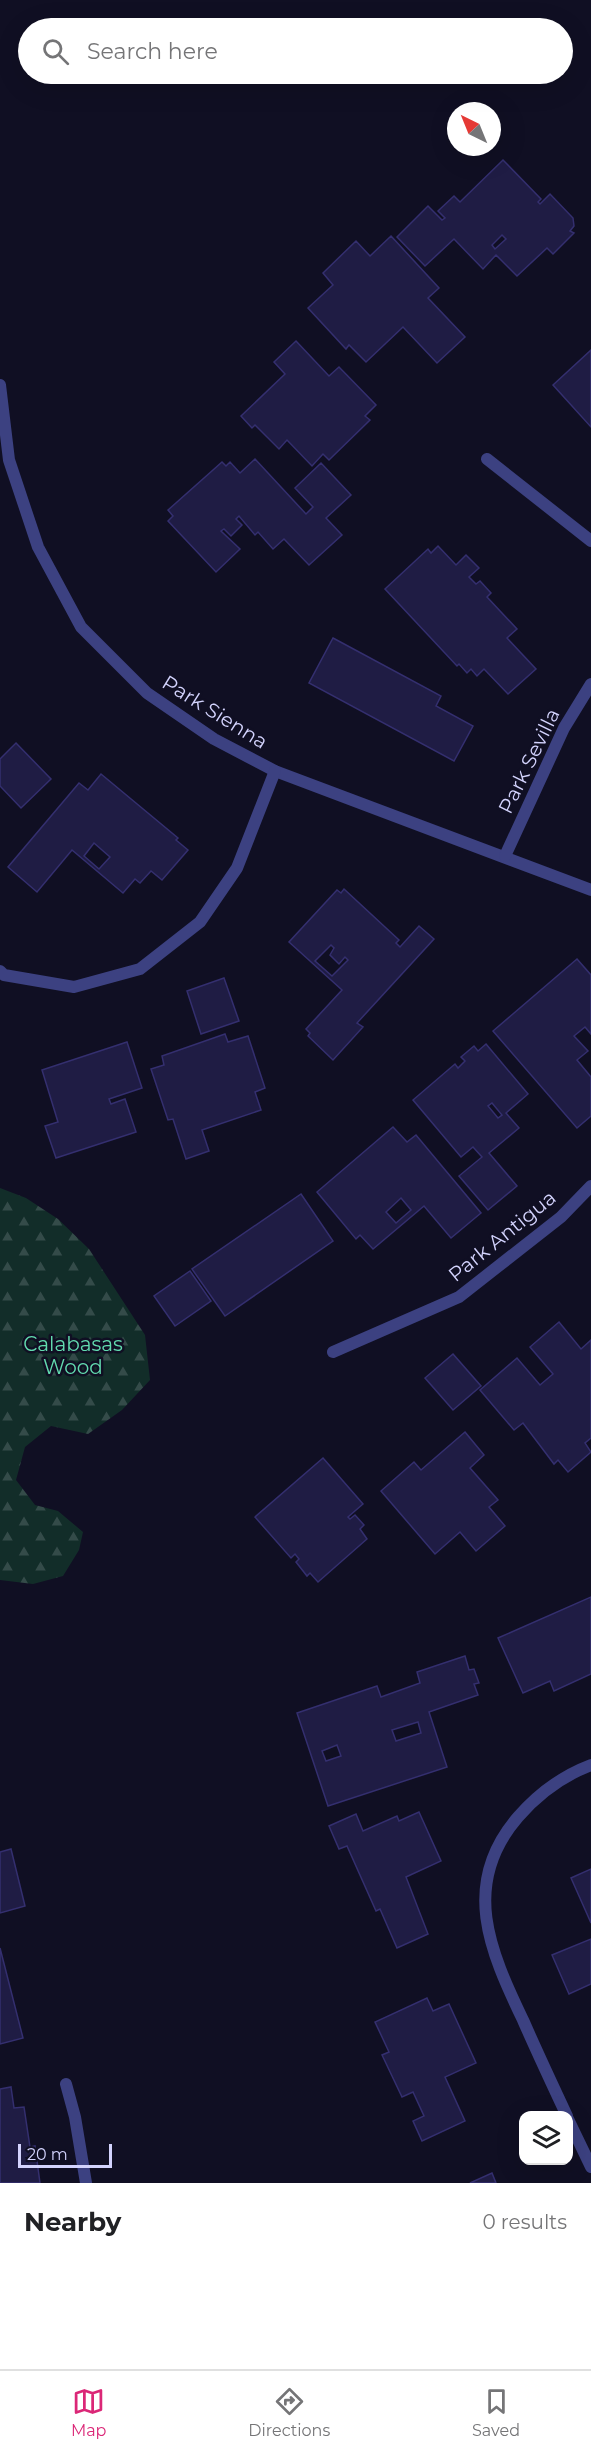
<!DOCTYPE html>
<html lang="en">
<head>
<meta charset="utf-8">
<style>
  :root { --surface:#fff; --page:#f2f2f2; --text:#202124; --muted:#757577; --line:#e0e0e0; --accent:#db2777 }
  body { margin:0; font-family:Montserrat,sans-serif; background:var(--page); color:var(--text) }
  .controls { position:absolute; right:18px; bottom:18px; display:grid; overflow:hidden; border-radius:12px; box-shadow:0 6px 24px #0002 }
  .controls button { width:54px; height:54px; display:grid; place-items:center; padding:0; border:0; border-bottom:2px solid var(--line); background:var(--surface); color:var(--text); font:30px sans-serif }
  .compass { position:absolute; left:447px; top:102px; width:54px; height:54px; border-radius:50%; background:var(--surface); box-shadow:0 6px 24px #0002; rotate:317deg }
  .scale { position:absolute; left:18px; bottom:15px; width:94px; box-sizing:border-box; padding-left:6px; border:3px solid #d3d3fd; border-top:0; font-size:16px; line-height:21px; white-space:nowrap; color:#d3d3fd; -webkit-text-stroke:4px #100f23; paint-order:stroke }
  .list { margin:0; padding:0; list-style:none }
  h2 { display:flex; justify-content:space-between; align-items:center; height:78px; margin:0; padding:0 24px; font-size:26px }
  h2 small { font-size:20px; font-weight:400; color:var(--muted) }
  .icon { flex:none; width:33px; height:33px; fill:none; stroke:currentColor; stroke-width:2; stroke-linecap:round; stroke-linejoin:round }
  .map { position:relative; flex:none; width:591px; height:2183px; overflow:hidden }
  .search { position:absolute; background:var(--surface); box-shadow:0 6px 24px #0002; left:18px; right:18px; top:18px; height:66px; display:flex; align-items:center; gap:15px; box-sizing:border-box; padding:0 21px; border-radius:33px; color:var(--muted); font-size:22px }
  .sheet { height:186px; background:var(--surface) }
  nav { display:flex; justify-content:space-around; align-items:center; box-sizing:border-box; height:84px; border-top:2px solid var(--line); background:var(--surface); font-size:16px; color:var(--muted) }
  nav a { display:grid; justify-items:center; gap:3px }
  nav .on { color:var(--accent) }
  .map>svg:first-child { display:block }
  .forest { fill:url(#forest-firs) }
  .building { fill:#1f1c44; stroke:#342f6f; stroke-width:1.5; fill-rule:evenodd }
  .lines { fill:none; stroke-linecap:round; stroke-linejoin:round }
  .service { stroke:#3c4181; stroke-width:12 }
  .minor { stroke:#3c4181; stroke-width:12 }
  .labels { text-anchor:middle; stroke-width:5; stroke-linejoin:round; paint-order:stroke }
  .street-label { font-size:20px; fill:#d3d3fd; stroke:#100f23 }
  .park-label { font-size:20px; fill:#62dbaf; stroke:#100f23 }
</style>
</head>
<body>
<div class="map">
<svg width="591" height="2183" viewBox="0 0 591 2183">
  <defs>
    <pattern id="forest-firs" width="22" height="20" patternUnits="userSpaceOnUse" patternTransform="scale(1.5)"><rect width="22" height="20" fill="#122d29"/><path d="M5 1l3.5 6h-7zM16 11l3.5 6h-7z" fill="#344b49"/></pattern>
  </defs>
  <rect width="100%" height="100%" fill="#100f23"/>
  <polygon class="forest" points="0,1188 26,1198 58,1219 89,1249 145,1335 150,1380 122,1410 88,1434 51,1426 25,1447 16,1480 35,1505 58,1511 83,1532 79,1550 63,1576 33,1584 0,1580"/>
  <g class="building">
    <path d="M503,160L541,199L538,202L540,204L550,194L573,218L574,226L570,231L574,233L553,254L547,248L517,276L496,255L483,269L454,239L425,266L397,237L428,206L442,220L445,218L438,211L454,196L460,202ZM502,235L506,239L495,249L492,245Z"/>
    <polygon points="391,236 439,288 428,298 465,337 437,363 403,327 366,362 349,345 346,349 308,308 333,285 323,273 356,241 370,256"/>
    <polygon points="296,341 329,376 339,367 376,405 365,416 370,420 329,460 323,454 312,466 287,440 279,449 255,425 252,428 241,416 285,374 274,362"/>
    <polygon points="591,350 591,427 553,385"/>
    <polygon points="255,459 306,514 313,507 295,488 321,463 351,495 326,518 342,535 309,565 284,539 273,549 258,532 255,535 239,516 236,519 242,525 231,536 224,529 221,531 240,549 216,572 168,521 173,516 168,510 222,462 226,466 230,462 240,473"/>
    <polygon points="438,546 456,565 466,555 479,568 469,577 476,584 480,581 491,593 487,597 517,629 507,638 536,669 508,694 484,669 477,676 471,669 467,673 459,664 457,666 385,589 428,549 431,553"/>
    <polygon points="333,638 441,696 436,706 473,726 454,761 309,683"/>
    <polygon points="16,743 51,779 21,808 0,786 0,759"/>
    <path d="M101,774L178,838L176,840L188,850L162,880L151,871L140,883L135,879L123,893L72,850L37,892L8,867L79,783L88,790ZM94,843L110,857L99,869L84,856Z"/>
    <path d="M344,889L399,940L396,943L400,947L419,926L434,939L357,1023L363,1027L333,1060L308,1036L310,1033L306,1029L342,990L289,942L337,890L341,893ZM331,945L334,948L330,955L339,964L345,957L348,960L332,976L315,961Z"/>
    <polygon points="577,959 591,975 591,1034 585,1027 574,1036 588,1051 577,1060 591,1077 591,1116 577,1128 493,1031"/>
    <polygon points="224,978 239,1021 201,1034 187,991"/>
    <polygon points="225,1034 228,1042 248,1036 265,1088 255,1092 261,1110 202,1130 209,1151 186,1159 173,1119 168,1120 151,1069 164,1065 162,1056"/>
    <polygon points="127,1042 142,1088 109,1099 111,1104 125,1099 136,1132 56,1158 45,1126 58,1122 42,1070"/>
    <path d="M486,1044L528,1094L506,1113L519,1128L489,1153L517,1186L488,1210L459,1176L482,1157L473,1147L461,1157L413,1100L455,1064L458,1068L465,1061L461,1057L474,1046L478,1051ZM492,1103L502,1115L498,1118L488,1106Z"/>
    <path d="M393,1127L407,1142L416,1135L481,1213L451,1238L424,1206L373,1249L360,1235L356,1239L317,1192ZM401,1198L411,1210L396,1223L386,1212Z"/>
    <polygon points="301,1194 333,1241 225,1316 192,1269"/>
    <polygon points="190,1271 211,1301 175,1326 154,1296"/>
    <polygon points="559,1322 581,1349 591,1340 591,1438 585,1443 591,1452 568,1472 558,1460 554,1464 523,1423 514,1430 480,1390 517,1358 540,1385 553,1374 530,1347"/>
    <polygon points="453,1354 481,1386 453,1410 425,1378"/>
    <polygon points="465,1432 484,1455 470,1468 498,1500 489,1507 505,1526 476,1551 460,1532 435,1554 381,1491 414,1462 421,1470"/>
    <polygon points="323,1458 363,1504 348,1517 350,1519 355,1515 364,1525 360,1529 367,1539 318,1582 310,1573 307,1576 296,1562 299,1559 295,1554 291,1558 255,1517"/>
    <polygon points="591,1597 591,1674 554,1691 550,1681 523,1693 498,1638"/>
    <path d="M465,1656L469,1670L474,1669L479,1683L474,1684L478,1695L429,1712L447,1767L328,1806L297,1713L377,1686L381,1697L420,1683L417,1672ZM418,1722L421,1733L396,1741L392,1730ZM337,1745L341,1756L326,1761L322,1751Z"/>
    <polygon points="419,1812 441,1861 406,1877 428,1934 397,1948 380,1909 376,1911 347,1846 339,1849 329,1826 356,1814 363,1831 397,1816 399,1821"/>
    <polygon points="11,1849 25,1906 0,1913 0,1852"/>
    <polygon points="591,1869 591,1923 571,1878"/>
    <polygon points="591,1939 591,1984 569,1994 552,1955"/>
    <polygon points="0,1948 23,2038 0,2044"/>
    <polygon points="427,1998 433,2011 449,2004 476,2063 445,2077 465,2121 422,2141 413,2121 424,2116 413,2092 402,2097 382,2055 389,2052 375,2022"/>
    <polygon points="11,2087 14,2108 24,2107 30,2147 35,2146 40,2183 0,2183 0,2089"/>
    <polygon points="492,2173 496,2183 470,2183"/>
  </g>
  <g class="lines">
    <polyline class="service" points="66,2084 75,2117 86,2183"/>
    <g class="minor">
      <polyline points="0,385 9,460 38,547 81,627 147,693 214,739 275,771 591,890"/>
      <polyline points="487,459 591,541"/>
      <polyline points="505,856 564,728 591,684"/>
      <polyline points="0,971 4,975 74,987 140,969 200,922 237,868 275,771"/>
      <polyline points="333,1352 459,1297 561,1217 591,1186"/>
      <path d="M567,2116C552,2084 537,2052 523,2020C490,1951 460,1884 518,1817C538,1794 562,1776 591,1765"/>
      <polyline points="568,2119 591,2167"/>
    </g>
  </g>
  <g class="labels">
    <g class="street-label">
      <text transform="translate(215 712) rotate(32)" y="7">Park Sienna</text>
      <text transform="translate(529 761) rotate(-64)" y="7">Park Sevilla</text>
      <text transform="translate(502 1236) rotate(-39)" y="7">Park Antigua</text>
    </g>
    <g class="park-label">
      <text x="73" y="1351">Calabasas<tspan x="73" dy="23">Wood</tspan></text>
    </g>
  </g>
</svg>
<div class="controls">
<button><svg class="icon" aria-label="layers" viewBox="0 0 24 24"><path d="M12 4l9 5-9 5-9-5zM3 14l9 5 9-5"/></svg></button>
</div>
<svg class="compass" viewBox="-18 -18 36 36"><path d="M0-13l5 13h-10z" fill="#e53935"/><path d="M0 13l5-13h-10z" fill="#757577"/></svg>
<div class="scale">20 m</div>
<div class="search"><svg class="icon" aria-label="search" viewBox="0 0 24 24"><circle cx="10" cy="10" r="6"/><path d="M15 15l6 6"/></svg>Search here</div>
</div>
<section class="sheet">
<h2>Nearby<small>0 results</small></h2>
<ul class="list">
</ul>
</section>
<nav>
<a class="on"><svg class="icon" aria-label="map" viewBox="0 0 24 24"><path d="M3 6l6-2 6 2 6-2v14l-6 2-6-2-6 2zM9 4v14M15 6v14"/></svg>Map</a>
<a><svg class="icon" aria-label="directions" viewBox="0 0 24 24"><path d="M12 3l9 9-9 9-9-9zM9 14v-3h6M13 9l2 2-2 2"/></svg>Directions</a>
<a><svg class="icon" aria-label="saved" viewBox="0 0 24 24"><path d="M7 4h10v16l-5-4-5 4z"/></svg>Saved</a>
</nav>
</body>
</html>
